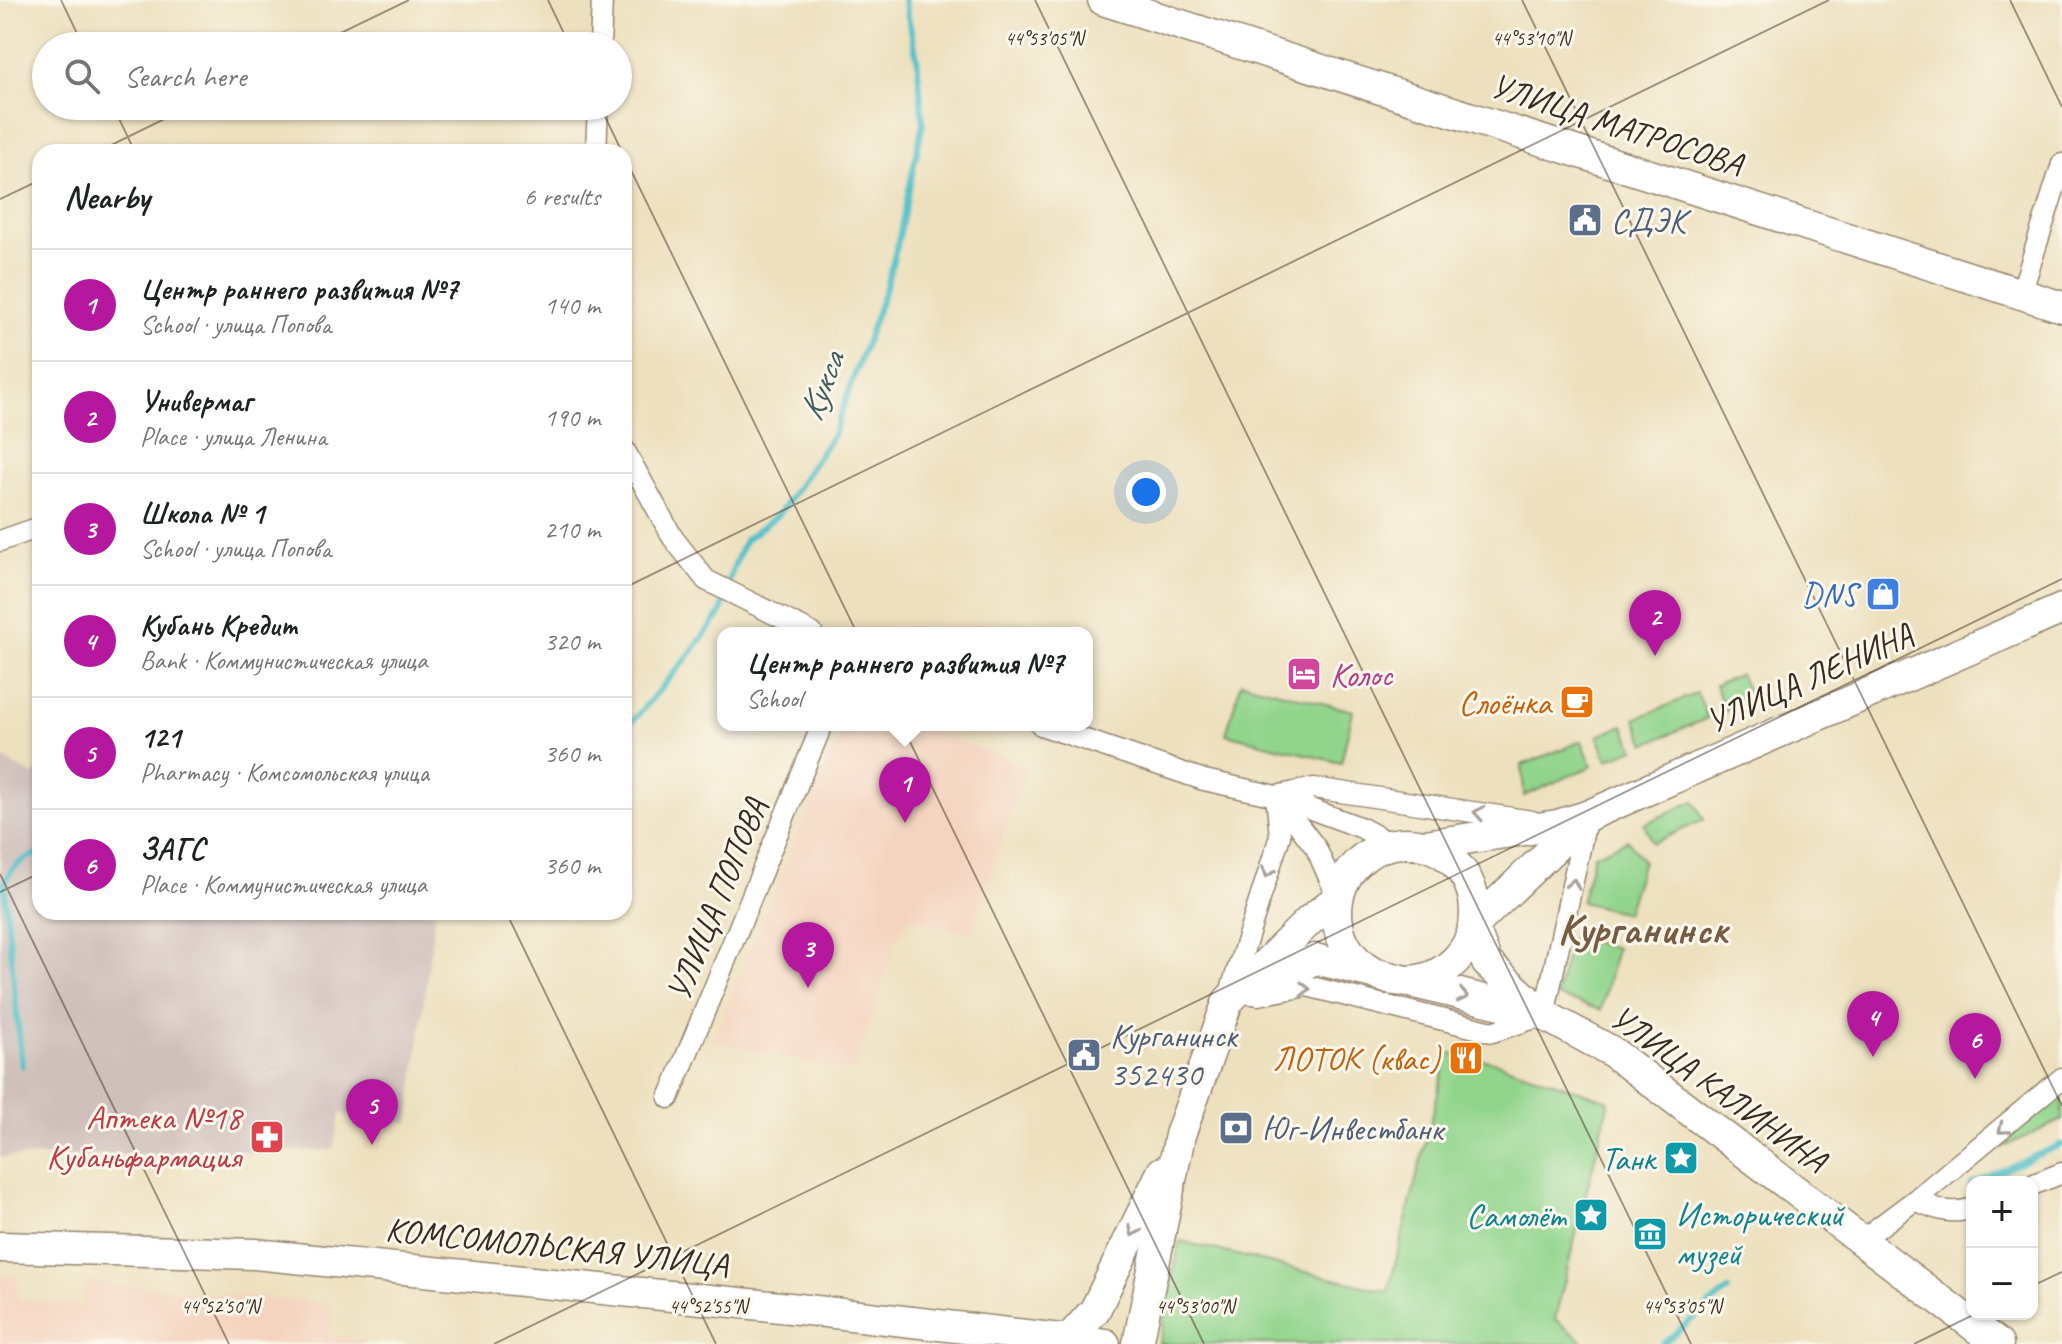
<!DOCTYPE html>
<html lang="en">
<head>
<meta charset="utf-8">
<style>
  :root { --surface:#fff; --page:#f2f2f2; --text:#202124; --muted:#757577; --line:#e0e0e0; --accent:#b5179e }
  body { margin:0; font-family:Caveat,sans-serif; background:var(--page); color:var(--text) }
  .controls { position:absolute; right:24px; bottom:24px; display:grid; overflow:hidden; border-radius:16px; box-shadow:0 2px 6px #0004 }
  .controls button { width:72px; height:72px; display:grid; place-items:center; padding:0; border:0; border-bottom:2px solid var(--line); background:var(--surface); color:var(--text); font:40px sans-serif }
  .you { position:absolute; left:1146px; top:492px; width:28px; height:28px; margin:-20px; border:6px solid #fff; border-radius:50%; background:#1a73e8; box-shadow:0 0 0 12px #1a73e833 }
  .badge { display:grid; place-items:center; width:52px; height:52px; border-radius:50%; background:var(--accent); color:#fff; font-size:26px; font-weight:700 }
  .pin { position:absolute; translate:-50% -66px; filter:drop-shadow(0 2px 4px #0008) }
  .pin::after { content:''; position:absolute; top:42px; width:28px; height:24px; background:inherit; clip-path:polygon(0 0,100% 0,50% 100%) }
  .popup { position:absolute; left:717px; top:627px; width:376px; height:104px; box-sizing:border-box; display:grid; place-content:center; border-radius:16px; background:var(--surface); filter:drop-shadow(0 2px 6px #0005); font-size:26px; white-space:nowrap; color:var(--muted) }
  .popup b { font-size:30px; color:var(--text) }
  .popup::after { content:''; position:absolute; left:50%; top:100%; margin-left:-16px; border:16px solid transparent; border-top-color:var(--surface) }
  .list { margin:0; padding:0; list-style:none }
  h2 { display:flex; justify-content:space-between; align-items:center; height:104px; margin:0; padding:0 32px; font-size:34px }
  h2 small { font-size:26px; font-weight:400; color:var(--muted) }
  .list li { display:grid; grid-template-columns:52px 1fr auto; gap:24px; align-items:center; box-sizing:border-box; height:112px; padding:0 32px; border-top:2px solid var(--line) }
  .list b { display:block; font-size:30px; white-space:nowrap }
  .list p { margin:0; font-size:26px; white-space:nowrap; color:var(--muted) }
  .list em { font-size:26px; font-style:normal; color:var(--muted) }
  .icon { flex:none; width:44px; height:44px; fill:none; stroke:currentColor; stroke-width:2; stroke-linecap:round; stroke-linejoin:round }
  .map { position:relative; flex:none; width:2062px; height:1344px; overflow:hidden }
  .search { position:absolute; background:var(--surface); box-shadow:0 2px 6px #0004; left:32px; top:32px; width:600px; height:88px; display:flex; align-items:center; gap:20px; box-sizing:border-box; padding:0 28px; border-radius:44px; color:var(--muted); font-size:30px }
  .panel { position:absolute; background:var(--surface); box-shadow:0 2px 6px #0004; left:32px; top:144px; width:600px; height:776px; border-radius:24px }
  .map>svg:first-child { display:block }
  .built { fill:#f4d4bf }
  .industrial { fill:#d0c0bb }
  .green { fill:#91d48c; stroke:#667f55; stroke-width:2 }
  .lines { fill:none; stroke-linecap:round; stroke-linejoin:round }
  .stream { stroke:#52c0c7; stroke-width:6 }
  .street-casing { stroke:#94856e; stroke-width:23 }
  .secondary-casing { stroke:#94856e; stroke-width:33 }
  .street { stroke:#fff; stroke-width:20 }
  .secondary { stroke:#fff; stroke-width:30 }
  .oneway { stroke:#a79f9a }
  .ticks { fill:none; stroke:#3b2a1e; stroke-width:2; stroke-opacity:0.45 }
  .labels { text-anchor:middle; stroke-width:6; stroke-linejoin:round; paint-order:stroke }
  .street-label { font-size:34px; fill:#3b2a1e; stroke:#fbf7ec }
  .service-label { font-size:34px; fill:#4e5e75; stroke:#fbf7ec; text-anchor:start }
  .shop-label { font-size:34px; fill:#366cbe; stroke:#fbf7ec; text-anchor:end }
  .hotel-label { font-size:34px; fill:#b23c85; stroke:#fbf7ec; text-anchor:start }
  .food-label { font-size:34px; fill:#c56008; stroke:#fbf7ec; text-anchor:end }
  .health-label { font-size:34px; fill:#be3a42; stroke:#fbf7ec; text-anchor:end }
  .culture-label { font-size:34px; fill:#0d838f; stroke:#fbf7ec; text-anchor:end }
  .water-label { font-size:36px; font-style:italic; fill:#435e59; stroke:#fbf7ec }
  .district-label { font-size:42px; font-weight:bold; fill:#765b45; stroke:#fbf7ec }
  .ticks-label { font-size:20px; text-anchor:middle; fill:#3b2a1e; stroke:#fbf7ec; stroke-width:6; stroke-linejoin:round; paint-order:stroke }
</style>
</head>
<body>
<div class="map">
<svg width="2062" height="1344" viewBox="0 0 2062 1344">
  <rect width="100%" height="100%" fill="#fbf7ec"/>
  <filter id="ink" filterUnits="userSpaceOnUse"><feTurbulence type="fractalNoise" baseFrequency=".0125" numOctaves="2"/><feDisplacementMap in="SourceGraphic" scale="16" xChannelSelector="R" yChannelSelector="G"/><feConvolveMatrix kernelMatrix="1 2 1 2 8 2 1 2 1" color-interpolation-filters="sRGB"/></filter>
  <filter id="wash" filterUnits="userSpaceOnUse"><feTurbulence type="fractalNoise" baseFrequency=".006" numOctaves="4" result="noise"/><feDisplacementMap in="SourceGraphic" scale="32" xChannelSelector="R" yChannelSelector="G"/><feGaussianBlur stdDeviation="1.8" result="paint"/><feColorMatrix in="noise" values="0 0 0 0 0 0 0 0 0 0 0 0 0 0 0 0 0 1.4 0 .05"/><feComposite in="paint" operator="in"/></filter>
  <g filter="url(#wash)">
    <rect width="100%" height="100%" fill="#ede0be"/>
    <g class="built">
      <polygon points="843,725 918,725 1027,766 971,934 908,919 898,936 854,1073 713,1041"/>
      <polygon points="0,1277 19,1278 18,1299 83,1305 85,1282 333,1304 330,1337 364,1340 364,1344 0,1344"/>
    </g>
    <polygon class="industrial" points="0,757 33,775 40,768 40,912 435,912 409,1123 341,1113 333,1150 0,1157"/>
    <g class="green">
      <polygon points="1740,674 1751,698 1725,711 1715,685"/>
      <polygon points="1241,682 1353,711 1341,763 1226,734"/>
      <polygon points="1697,693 1708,718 1646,744 1635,719"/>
      <polygon points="1624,725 1634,749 1607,760 1598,736"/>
      <polygon points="1582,741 1592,766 1524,796 1522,765"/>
      <polygon points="1694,801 1704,820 1653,843 1644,824"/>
      <polygon points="1628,840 1643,861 1626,913 1581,902 1594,855"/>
      <polygon points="1572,937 1616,948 1601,1010 1556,996"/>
      <polygon points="1448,1053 1491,1061 1609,1101 1555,1319 1586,1344 1159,1344 1180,1241 1388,1292"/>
      <polygon points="2062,1090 2062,1120 2003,1147 2001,1143"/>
    </g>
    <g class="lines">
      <g class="stream">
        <polyline points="624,731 686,659 721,613 732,571 745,540 779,514 833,435 885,290 897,246 923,123 917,57 904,0"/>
        <path d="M22,1066L4,884C11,866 22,859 40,853"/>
        <polyline points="1976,1182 2062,1144"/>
        <polyline points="1971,1185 1972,1184"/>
        <polyline points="1662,1344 1728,1290"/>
      </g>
    </g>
  </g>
  <g filter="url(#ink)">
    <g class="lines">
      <g class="street-casing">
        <g id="street">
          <polyline points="600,46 602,0"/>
          <polyline points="596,152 598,106"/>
          <polyline points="2021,294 2062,164"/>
          <polyline points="624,449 673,538 706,580 812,633"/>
          <polyline points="0,541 40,527"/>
          <polyline points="1041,725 1204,780 1276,796 1362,828 1391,844"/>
          <polyline points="1276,796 1314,788 1532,821"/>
          <polyline points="1276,796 1316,848 1338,898"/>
          <polyline points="1258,995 1307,986 1492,1032 1544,1015 1587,816"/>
          <polyline points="1229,996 1280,836 1276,796"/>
          <polyline points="669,1098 822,725"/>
          <polyline points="2032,1185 2062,1173"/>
          <path d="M1915,1200C1933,1208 1952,1216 1972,1208"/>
          <polyline points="1863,1239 1915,1200 2062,1078"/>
        </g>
      </g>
      <g class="secondary-casing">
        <g id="secondary">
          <polyline points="1103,0 2062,307"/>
          <polyline points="1587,816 1473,926 1487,963 1544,1015 1611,1051 1998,1344"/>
          <circle cx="1406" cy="912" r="69"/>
          <polyline points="1425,845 1557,825 1587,816 2062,609"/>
          <polyline points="1252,989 1315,959 1542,1014"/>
          <polyline points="0,1247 255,1254 790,1308 1105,1344"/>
          <polyline points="1068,1340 1095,1310 1162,1172"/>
          <polyline points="1138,1344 1180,1135 1228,1001 1310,920 1338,898"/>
        </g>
      </g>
      <use href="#street" class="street"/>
      <use href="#secondary" class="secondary"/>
    </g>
    <defs><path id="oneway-chevron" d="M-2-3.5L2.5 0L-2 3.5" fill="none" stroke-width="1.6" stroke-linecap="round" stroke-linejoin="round" transform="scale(2)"/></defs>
    <g class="oneway">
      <use href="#oneway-chevron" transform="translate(1479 813) rotate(-171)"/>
      <use href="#oneway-chevron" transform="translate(1268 872) rotate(108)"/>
      <use href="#oneway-chevron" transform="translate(1573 884) rotate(-78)"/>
      <use href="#oneway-chevron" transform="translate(1305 989) rotate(-1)"/>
      <use href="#oneway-chevron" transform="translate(1463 996) rotate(13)"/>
      <use href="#oneway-chevron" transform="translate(2003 1129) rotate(141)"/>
      <use href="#oneway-chevron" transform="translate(1134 1231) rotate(115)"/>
    </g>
  </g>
  <path class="ticks" d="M61,0L83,46M548,0L570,46M1035,0L1691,1344M1522,0L2062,1106M2010,0L2062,107M314,46L409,0M113,106L135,152M600,106L622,152M97,152L191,106M624,156L1204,1344M0,199L40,180M624,588L1829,0M0,874L229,1344M0,892L40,873M506,912L716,1344M2032,1286L2062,1272M494,1344L2062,579M1914,1344L1975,1314"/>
  <defs>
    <g id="civic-square" transform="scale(1.8)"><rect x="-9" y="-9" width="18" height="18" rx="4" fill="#5c6f8a" stroke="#fbf7ec"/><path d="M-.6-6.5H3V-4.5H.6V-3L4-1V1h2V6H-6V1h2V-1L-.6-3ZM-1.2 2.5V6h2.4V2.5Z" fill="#fff"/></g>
    <g id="shop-square" transform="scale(1.8)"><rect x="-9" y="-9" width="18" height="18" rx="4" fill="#3f7fe0" stroke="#fbf7ec"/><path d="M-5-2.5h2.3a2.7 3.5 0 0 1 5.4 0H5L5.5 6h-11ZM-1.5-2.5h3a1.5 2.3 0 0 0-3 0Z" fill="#fff"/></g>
    <g id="hotel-square" transform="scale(1.8)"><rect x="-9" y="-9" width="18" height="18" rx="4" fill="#d1479c" stroke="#fbf7ec"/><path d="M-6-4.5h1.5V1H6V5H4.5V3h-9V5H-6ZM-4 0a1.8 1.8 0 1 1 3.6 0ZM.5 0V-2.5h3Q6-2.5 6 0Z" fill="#fff"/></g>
    <g id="cafe-square" transform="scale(1.8)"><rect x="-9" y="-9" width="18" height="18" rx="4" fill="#e8710a" stroke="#fbf7ec"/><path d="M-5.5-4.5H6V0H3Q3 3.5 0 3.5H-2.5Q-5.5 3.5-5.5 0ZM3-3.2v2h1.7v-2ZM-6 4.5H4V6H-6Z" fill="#fff"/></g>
    <g id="restaurant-square" transform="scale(1.8)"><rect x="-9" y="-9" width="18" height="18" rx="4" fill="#e8710a" stroke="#fbf7ec"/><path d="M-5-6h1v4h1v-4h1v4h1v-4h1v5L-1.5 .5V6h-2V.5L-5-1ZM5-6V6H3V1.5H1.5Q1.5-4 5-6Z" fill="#fff"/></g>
    <g id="bank-square" transform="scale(1.8)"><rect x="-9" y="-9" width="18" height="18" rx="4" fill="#5c6f8a" stroke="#fbf7ec"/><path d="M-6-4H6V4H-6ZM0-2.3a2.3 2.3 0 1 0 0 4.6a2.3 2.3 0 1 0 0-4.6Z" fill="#fff"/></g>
    <g id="pharmacy-square" transform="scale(1.8)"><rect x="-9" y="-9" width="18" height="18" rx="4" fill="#e0444e" stroke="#fbf7ec"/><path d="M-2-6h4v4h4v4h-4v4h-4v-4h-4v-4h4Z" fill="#fff"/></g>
    <g id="sight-square" transform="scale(1.8)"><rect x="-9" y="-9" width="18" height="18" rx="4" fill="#0f9aa8" stroke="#fbf7ec"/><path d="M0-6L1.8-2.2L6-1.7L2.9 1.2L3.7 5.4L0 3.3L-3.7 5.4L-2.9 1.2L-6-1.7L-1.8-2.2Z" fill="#fff"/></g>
    <g id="museum-square" transform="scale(1.8)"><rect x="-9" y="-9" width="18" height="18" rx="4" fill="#0f9aa8" stroke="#fbf7ec"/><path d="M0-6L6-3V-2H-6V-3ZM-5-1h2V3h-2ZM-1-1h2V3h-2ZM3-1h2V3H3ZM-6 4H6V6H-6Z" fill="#fff"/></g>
  </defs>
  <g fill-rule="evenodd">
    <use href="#civic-square" x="1585" y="220"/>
    <use href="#shop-square" x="1883" y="594"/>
    <use href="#hotel-square" x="1304" y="674"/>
    <use href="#cafe-square" x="1577" y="702"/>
    <use href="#civic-square" x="1084" y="1055"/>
    <use href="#restaurant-square" x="1466" y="1058"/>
    <use href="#bank-square" x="1236" y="1128"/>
    <use href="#pharmacy-square" x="267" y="1137"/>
    <use href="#sight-square" x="1681" y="1158"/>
    <use href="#sight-square" x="1591" y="1215"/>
    <use href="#museum-square" x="1650" y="1234"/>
  </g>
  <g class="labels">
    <g class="street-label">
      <text transform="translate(1617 124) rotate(18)" y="12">УЛИЦА МАТРОСОВА</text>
      <text transform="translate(1809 677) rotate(-24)" y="12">УЛИЦА ЛЕНИНА</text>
      <text transform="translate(716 899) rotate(-68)" y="12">УЛИЦА ПОПОВА</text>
      <text transform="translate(1719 1088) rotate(36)" y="12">УЛИЦА КАЛИНИНА</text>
      <text transform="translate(557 1246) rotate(6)" y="12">КОМСОМОЛЬСКАЯ УЛИЦА</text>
    </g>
    <g class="service-label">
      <text x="1611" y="232">СДЭК</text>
      <text x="1110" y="1047">Курганинск<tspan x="1110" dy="39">352430</tspan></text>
      <text x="1262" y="1140">Юг-Инвестбанк</text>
    </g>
    <g class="shop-label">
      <text x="1857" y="606">DNS</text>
    </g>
    <g class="hotel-label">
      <text x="1330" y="686">Колос</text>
    </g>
    <g class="food-label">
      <text x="1551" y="714">Слоёнка</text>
      <text x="1440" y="1070">ЛОТОК (квас)</text>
    </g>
    <g class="health-label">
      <text x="241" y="1129">Аптека №18<tspan x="241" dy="39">Кубаньфармация</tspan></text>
    </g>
    <g class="culture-label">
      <text x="1655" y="1170">Танк</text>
      <text x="1676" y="1226" text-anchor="start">Исторический<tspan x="1676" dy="39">музей</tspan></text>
      <text x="1565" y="1227">Самолёт</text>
    </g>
    <g class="water-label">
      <text transform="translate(820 386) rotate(-69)" y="13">Кукса</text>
    </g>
    <g class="district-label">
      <text x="1643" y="943">Курганинск</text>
    </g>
  </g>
  <g class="ticks-label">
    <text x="1044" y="45">44°53'05"N</text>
    <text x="1531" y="45">44°53'10"N</text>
    <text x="220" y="1313">44°52'50"N</text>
    <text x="708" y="1313">44°52'55"N</text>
    <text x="1195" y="1313">44°53'00"N</text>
    <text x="1682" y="1313">44°53'05"N</text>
  </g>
</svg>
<div class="controls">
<button>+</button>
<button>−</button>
</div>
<div class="you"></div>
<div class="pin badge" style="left:905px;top:823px">1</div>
<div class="popup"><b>Центр раннего развития №7</b>School</div>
<div class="pin badge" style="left:1655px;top:656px">2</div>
<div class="pin badge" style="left:808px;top:988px">3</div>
<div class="pin badge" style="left:1873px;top:1057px">4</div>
<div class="pin badge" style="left:372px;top:1145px">5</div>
<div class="pin badge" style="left:1975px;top:1079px">6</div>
<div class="search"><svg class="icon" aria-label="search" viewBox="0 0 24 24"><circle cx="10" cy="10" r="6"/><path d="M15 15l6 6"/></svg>Search here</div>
<section class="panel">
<h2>Nearby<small>6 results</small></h2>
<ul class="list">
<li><span class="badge">1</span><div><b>Центр раннего развития №7</b><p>School · улица Попова</p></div><em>140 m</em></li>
<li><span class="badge">2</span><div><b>Универмаг</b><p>Place · улица Ленина</p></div><em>190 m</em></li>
<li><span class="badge">3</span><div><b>Школа № 1</b><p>School · улица Попова</p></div><em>210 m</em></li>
<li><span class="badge">4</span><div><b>Кубань Кредит</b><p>Bank · Коммунистическая улица</p></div><em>320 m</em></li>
<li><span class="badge">5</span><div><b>121</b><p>Pharmacy · Комсомольская улица</p></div><em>360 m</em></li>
<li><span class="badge">6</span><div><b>ЗАГС</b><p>Place · Коммунистическая улица</p></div><em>360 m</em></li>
</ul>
</section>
</div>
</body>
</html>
